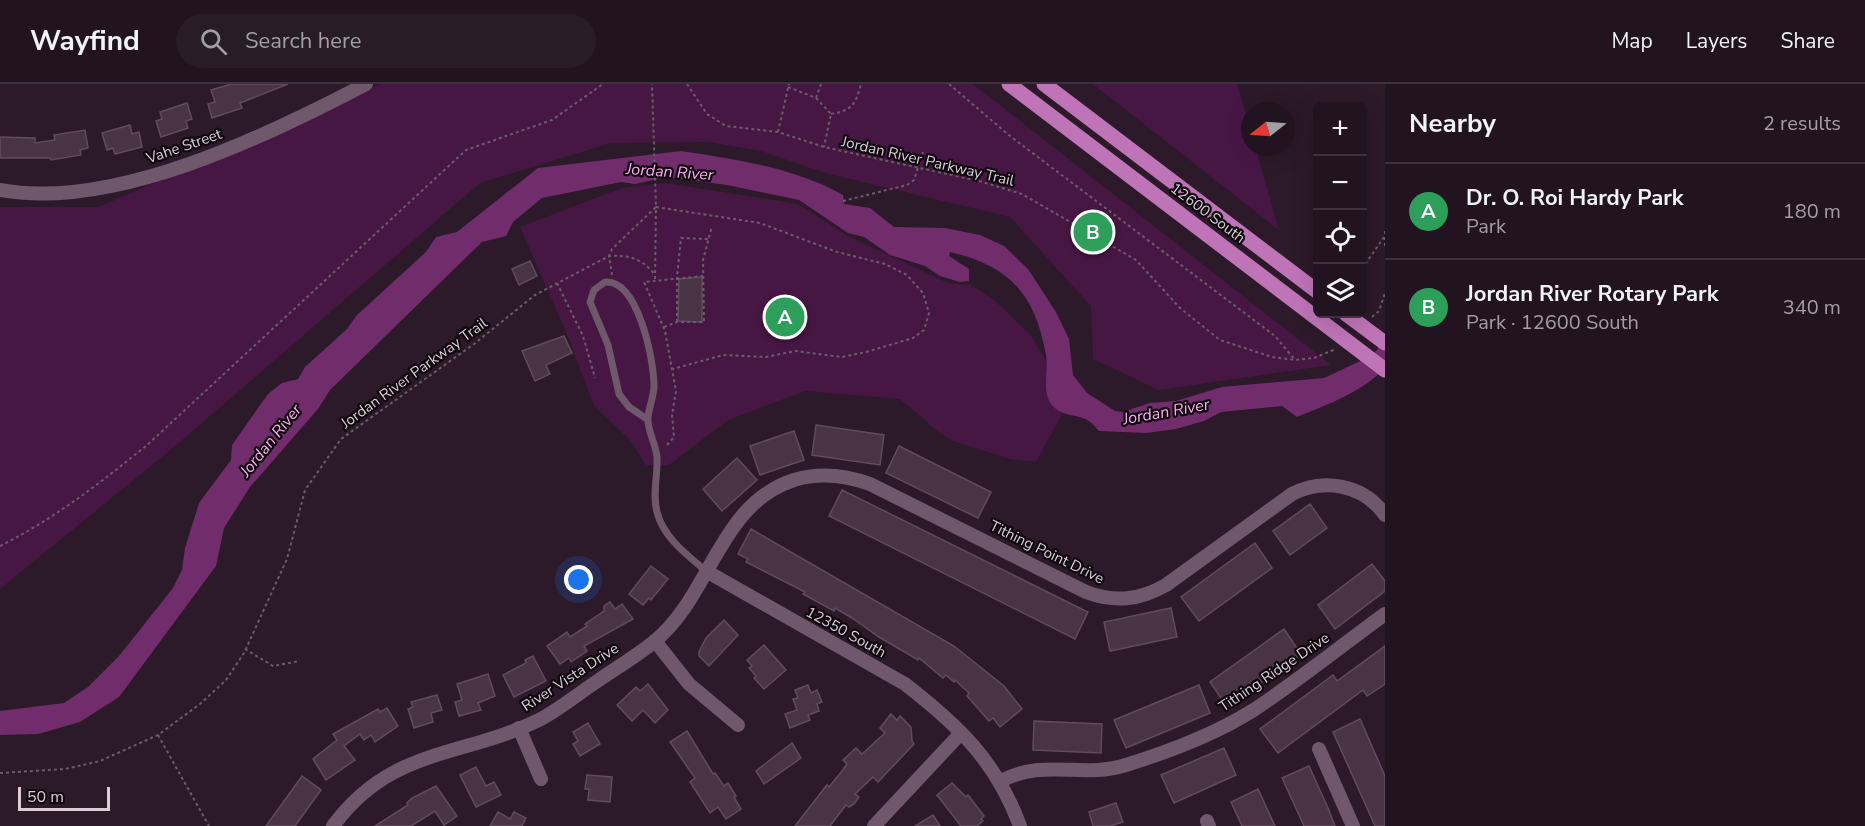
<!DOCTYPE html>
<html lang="en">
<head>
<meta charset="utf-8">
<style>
  :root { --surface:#211320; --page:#291c29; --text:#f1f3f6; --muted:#a29ea5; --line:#3e323e; --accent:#a7c71e }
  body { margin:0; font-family:"Nunito Sans",sans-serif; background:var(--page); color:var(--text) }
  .controls { position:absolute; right:18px; top:18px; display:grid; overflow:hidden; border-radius:9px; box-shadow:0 6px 24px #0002 }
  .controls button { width:54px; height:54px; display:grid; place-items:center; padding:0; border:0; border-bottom:2px solid var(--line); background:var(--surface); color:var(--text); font:30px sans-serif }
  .compass { position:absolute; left:1241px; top:18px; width:54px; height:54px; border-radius:50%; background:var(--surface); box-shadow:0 6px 24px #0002; rotate:253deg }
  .scale { position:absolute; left:18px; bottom:15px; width:92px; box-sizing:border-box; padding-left:6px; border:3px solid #dacdd8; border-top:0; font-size:16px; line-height:21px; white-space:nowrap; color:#dacdd8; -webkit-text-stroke:4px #10080f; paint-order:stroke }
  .you { position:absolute; left:579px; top:496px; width:21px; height:21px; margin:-15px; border:4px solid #fff; border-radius:50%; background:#1a73e8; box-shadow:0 0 0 9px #1a73e833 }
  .badge { display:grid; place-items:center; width:39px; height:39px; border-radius:50%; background:var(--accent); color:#fff; font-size:20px; font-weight:700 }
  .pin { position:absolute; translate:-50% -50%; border:3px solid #fff; box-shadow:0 2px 6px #0006 }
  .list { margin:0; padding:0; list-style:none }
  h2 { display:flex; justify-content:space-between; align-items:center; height:78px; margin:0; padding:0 24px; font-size:26px }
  h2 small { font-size:20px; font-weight:400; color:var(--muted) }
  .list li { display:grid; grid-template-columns:39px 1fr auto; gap:18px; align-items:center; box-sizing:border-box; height:96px; padding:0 24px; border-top:2px solid var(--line) }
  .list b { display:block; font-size:22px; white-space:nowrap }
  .list p { margin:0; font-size:20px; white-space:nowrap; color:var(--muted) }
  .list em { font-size:20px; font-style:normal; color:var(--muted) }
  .icon { flex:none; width:33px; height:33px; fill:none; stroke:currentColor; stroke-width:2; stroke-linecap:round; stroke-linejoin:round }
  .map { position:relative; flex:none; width:1385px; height:742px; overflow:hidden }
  header { display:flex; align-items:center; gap:36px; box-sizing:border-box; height:84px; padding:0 30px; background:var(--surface); border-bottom:2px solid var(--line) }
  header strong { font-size:28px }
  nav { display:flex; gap:33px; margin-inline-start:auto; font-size:21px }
  .search { width:420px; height:54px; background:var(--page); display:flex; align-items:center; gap:15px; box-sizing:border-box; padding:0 21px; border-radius:33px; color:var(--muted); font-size:22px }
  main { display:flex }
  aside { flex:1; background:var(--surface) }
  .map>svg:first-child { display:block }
  .green { fill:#471743 }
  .water { fill:#712c6c }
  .building { fill:#493446; stroke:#614b5e; stroke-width:1.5 }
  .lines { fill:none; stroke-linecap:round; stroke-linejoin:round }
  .path { stroke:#6c5b6a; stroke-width:2; stroke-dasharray:3 3; stroke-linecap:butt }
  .service { stroke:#6f586b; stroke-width:7 }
  .minor { stroke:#6f586b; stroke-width:14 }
  .primary { stroke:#bf74b7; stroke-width:15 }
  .labels { text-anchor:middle; stroke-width:4.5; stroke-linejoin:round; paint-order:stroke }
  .street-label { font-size:15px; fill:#dacdd8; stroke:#10080f }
  .water-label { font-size:16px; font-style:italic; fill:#faacf0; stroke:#10080f }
</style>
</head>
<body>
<header>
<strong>Wayfind</strong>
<div class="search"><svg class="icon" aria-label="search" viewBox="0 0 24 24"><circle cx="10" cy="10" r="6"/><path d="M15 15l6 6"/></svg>Search here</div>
<nav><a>Map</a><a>Layers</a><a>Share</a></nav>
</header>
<main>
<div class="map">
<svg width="1385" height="742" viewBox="0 0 1385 742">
  <rect width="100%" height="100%" fill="#2c192a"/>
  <g class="green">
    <polygon points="380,0 973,0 1331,281 1159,306 1093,275 1091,222 1010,133 825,89 761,67 708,58 611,59 480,99 174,363 0,505 0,123 99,123"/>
    <polygon points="1093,0 1237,0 1250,45 1250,63 1255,63 1279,146"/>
    <polygon points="666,99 798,120 848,152 948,199 971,201 994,216 1029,249 1052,285 1050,304 1062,330 1036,378 1010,375 953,357 941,350 900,315 805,307 728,336 669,381 646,381 630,356 594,322 567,250 520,143 622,104"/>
  </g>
  <path class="water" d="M681,67C735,75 795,84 843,111L844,120L870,124L894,143L945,144L980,151L1004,162L1028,185L1056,228L1069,255L1073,291L1087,309L1115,327L1123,328L1150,319L1176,317L1222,303L1324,294L1369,273L1377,266L1385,251V284C1361,309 1328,320 1297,333L1282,322L1221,328L1204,337L1176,345L1146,349L1099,347C1096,344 1093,340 1089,337C1079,330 1061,333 1052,321C1041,308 1049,286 1046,271C1035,210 1010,182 950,168L949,172L969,185V197L960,198L940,192L925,182L890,171L864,153L848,149L799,116L727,101L667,93L635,100L621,98L542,114L513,138L506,152L482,158L330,306L318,325L250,403L224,444L216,482L119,613L80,638L38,650L0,651V627L64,619L88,603L119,572L173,504L182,486L185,464L199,419L231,376L232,361L268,310L282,299L298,295L305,283L347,245L357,231L426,168L436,153L457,148L538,84Z"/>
  <g class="building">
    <polygon points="231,0 288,0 240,19 242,24 212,34 208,20 215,18 211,6"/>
    <polygon points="187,19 192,35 186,37 188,44 161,53 156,37 162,35 160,28"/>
    <polygon points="130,41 132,50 139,48 142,63 115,70 113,64 107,66 102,49"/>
    <polygon points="85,46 88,64 80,66 81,71 51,76 50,74 0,74 0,53 35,54 35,59 55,56 54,51"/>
    <polygon points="530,177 537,192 519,201 512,185"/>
    <polygon points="702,193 702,238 678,237 679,195"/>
    <polygon points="564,252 572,269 546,281 550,290 535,297 522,267"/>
    <polygon points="816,341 884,351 880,381 812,371"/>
    <polygon points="794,347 804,376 760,391 750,362"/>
    <polygon points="899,362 991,408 978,434 886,389"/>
    <polygon points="737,374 757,396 722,427 703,405"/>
    <polygon points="842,406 1088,528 1075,555 829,432"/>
    <polygon points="1310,420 1327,444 1290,471 1273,447"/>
    <polygon points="751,445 954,562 1004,602 1022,625 1000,643 993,634 989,637 967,612 969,609 955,596 954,598 946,591 943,594 919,574 918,576 879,553 852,534 835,524 834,527 803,510 805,508 746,478 748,475 738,470"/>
    <polygon points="1255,459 1272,484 1199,537 1181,513"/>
    <polygon points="1372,480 1385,497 1385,507 1335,545 1318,521"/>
    <polygon points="651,482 668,495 651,516 649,514 643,521 629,510"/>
    <polygon points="610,518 615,525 622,520 633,535 584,562 587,567 571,578 569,574 560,580 547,562 567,548 570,553 587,542 585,540 604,527 604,522"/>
    <polygon points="1171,524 1177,553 1110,567 1104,538"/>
    <polygon points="724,536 738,551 709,582 699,572 699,568 706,554"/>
    <polygon points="1284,545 1301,570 1227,623 1210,598"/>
    <polygon points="764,561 786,586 764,605 754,594 756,592 749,584 752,582 747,576"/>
    <polygon points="1385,562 1385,600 1367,612 1363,606 1278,669 1260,645 1333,591 1337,597"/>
    <polygon points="533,572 546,597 514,613 503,591 526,579 525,576"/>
    <polygon points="488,590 495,612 478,619 481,626 459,632 455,618 462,616 457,600"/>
    <polygon points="648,600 668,626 655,639 643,626 632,637 617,621 636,603 640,607"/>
    <polygon points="808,601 811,609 817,606 822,618 817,620 819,627 808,631 810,636 790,644 785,630 797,626 793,615 798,614 795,606"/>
    <polygon points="1199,601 1210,629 1126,664 1114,636"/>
    <polygon points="437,611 442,626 431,629 433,638 414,644 408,625 413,623 411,618"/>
    <polygon points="387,624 398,642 375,658 371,651 364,656 360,650 344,662 355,676 326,696 313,675 337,656 333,650 378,625 380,628"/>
    <polygon points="891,630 897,636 900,632 911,643 912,657 914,660 878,698 873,693 855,710 859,713 854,720 849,723 846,721 830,742 795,742 827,701 829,703 842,687 847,680 843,676 856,664 862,670 885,649 880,644"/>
    <polygon points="1360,635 1385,692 1385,742 1375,742 1333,648"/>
    <polygon points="1034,637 1102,640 1101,669 1033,666"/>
    <polygon points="588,639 600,660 580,672 573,660 578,657 573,648"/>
    <polygon points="687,647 713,690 715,689 724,702 728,699 736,712 734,713 741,725 726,735 718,723 710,729 690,698 695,694 670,658"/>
    <polygon points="792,659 801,674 764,700 756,687"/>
    <polygon points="1224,664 1236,691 1174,719 1161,691"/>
    <polygon points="1309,682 1328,724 1335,742 1304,742 1282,694"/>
    <polygon points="476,683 486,702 494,698 501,711 476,723 460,691"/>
    <polygon points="587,691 612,693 610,718 588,716 589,705 585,705"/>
    <polygon points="302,692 321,706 295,742 266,742"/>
    <polygon points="952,699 966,713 968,711 984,732 981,735 983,737 977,742 961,742 937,711"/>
    <polygon points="436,702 457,732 444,741 435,727 411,742 375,742 408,721 407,719 412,714"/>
    <polygon points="1258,705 1275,742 1242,742 1231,718"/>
    <polygon points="1116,719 1123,738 1110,742 1093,742 1089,728"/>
    <polygon points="498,728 510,735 514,728 526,734 522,742 490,742"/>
    <polygon points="933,731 940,742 915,742"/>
  </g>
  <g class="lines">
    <g class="path">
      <polyline points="687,0 707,30 726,42 778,48 824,63 979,97 1022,110 1136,176 1180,224 1220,256 1272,273 1295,276 1314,274 1336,265"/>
      <polyline points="949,0 1010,52 1275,252 1295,276"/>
      <polyline points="788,3 816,14 831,30 824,63"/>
      <polyline points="816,14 821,0"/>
      <path d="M831,30C853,26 855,21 861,0"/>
      <polyline points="778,48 789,0"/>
      <polyline points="843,117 907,101 914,96 923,68"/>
      <polyline points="1385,147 1385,165"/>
      <polyline points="1362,185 1384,153"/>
      <path d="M612,191L609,172C629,171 642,174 655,191"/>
      <polyline points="655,195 656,123 760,139 837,168 885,180 907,191 923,209 929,229 924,246 913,254 866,268 842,273 795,267 766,273 723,271 673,285"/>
      <polyline points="557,199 583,252 595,294"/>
      <polyline points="1372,233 1379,227 1385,209"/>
      <polyline points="677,238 677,193 681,154 708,155"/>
      <polyline points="664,243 677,238 704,238 703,176 712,142"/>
      <polyline points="667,361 674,353 672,331 676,307 665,247 644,198 703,192"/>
      <path d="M0,462C54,435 100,399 146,362L466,66L552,36L603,0"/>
      <polyline points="245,565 273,582 300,577"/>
      <polyline points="158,651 209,742"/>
      <polyline points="0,689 65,685 100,677 158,651 200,620 226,596 244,569 287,475 305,406 341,355 474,260 535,211 609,172 612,165 656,123 652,0"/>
    </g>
    <path class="service" d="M647,335L629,323L619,310L608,261L590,218L594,206L605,198C638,195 654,276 654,302C654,313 647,328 648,337C649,350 656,361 657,373C658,392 652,409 657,428C663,453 687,471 706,487"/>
    <g class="minor">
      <path d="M0,106C113,127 267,52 366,0"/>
      <path d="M706,487L905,600C959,642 996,677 1020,742"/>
      <polyline points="655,557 689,600 738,641"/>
      <polyline points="519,644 541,695"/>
      <polyline points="1319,665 1353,742"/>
      <path d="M1001,697C1044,674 1082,695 1126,681C1168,668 1215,650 1252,627C1298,597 1341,562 1385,530"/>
      <polyline points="1207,737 1209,742"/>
      <path d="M333,742C391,663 461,674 539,636C560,625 579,609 599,596C618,583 638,571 655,557C711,511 719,420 794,396C820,388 845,391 870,400L1086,508C1115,519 1140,516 1166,501L1292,410C1324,394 1363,400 1385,431"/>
      <polyline points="874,742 961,649"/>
    </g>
    <g class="primary">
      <polyline points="1009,0 1385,286"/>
      <polyline points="1044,0 1318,208"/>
      <polyline points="1346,230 1385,259"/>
    </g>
  </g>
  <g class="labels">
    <g class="street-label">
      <text transform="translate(184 62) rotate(-19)" y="5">Vahe Street</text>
      <text transform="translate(928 77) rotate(13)" y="5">Jordan River Parkway Trail</text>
      <text transform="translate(1208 129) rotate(37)" y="5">12600 South</text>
      <text transform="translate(414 289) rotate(-36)" y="5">Jordan River Parkway Trail</text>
      <text transform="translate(1047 468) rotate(26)" y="5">Tithing Point Drive</text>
      <text transform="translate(846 548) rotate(29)" y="5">12350 South</text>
      <text transform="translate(1274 588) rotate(-34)" y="5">Tithing Ridge Drive</text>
      <text transform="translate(570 593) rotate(-33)" y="5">River Vista Drive</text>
    </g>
    <g class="water-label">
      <text transform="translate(670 87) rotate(4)" y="6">Jordan River</text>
      <text transform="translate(1166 327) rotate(-10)" y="6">Jordan River</text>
      <text transform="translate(270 356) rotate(-51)" y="6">Jordan River</text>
    </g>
  </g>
</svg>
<div class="controls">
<button>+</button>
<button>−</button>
<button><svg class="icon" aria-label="locate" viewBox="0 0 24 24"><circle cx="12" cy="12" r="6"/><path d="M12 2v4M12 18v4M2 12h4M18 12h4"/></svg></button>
<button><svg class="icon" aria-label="layers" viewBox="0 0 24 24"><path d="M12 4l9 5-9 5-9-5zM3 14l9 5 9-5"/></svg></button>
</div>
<svg class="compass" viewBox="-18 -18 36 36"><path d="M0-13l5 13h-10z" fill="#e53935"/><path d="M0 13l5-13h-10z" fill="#a29ea5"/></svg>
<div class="scale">50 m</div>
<div class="you"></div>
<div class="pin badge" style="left:785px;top:233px;background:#2e9e5b">A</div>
<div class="pin badge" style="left:1093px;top:148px;background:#2e9e5b">B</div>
</div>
<aside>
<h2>Nearby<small>2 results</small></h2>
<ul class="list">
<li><span class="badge" style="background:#2e9e5b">A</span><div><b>Dr. O. Roi Hardy Park</b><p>Park</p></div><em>180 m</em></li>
<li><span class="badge" style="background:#2e9e5b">B</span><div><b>Jordan River Rotary Park</b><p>Park · 12600 South</p></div><em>340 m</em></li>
</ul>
</aside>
</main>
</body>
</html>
